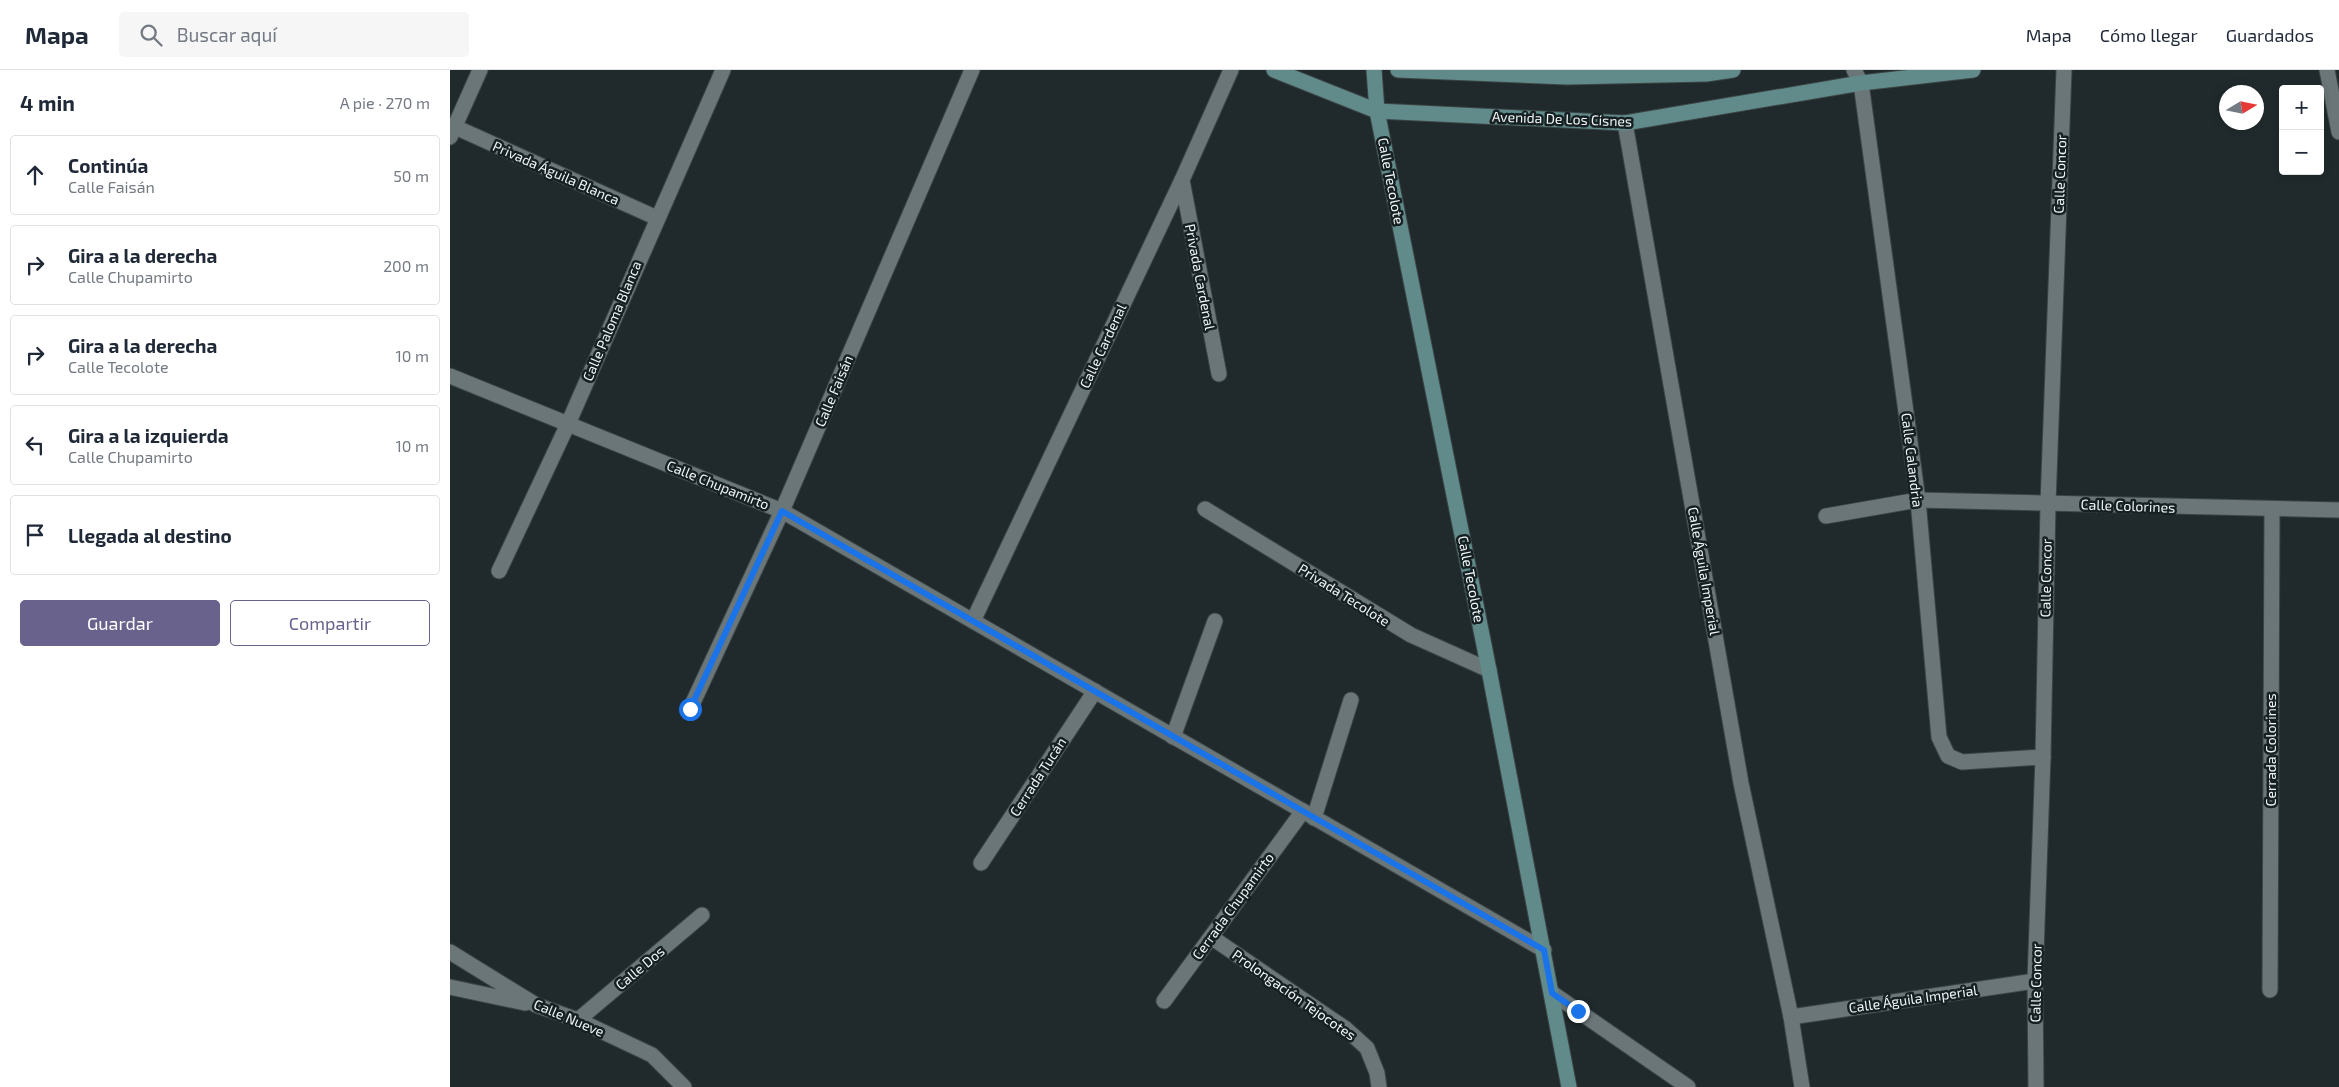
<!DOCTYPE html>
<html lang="es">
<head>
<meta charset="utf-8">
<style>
  :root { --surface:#fff; --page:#f6f6f7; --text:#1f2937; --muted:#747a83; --line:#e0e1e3; --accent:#68628c }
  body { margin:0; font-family:"Exo 2",sans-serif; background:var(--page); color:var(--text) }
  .controls { position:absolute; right:15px; top:15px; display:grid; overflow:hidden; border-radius:5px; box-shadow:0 2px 8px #0003 }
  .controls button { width:45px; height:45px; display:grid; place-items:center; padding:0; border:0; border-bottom:1px solid var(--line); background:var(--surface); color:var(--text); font:25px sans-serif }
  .compass { position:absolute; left:1769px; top:15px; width:45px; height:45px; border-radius:50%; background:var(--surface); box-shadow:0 2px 8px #0003; rotate:80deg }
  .stop { position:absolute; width:15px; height:15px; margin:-11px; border:4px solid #1a73e8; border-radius:50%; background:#fff }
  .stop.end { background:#1a73e8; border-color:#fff; box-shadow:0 1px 5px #0008 }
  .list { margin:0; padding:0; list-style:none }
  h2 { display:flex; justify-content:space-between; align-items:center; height:65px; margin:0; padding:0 20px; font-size:21px }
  h2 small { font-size:16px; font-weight:400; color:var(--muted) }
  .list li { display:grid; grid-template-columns:32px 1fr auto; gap:15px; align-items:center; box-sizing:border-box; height:80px; margin:0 10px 10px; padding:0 10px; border:1px solid var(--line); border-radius:5px }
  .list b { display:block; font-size:19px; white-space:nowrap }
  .list p { margin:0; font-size:16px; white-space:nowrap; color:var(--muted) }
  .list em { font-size:16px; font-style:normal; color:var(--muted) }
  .actions { display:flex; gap:10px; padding:15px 20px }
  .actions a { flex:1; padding:11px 0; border:1px solid var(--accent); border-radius:5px; text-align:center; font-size:18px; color:var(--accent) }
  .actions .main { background:var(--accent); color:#fff }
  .icon { flex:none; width:28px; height:28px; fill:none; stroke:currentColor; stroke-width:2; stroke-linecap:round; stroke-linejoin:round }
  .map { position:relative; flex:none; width:1889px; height:1017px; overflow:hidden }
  header { display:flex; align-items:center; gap:30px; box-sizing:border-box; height:70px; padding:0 25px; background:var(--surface); border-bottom:1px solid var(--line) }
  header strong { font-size:24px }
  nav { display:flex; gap:28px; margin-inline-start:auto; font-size:18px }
  .search { width:350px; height:45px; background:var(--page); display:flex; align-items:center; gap:12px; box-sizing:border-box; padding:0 18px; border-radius:5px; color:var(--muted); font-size:19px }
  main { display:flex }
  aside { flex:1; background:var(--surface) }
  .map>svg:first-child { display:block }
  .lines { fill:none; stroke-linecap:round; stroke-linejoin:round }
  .street-casing { stroke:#3c4546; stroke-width:17 }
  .secondary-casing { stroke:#3c4546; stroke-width:17 }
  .street { stroke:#6a7678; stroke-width:15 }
  .secondary { stroke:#618b8a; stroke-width:15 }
  .route { stroke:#1a73e8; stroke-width:6 }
  .labels { text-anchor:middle; stroke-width:5; stroke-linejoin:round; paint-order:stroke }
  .street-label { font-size:14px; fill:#eff5f6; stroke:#162022 }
</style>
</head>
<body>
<header>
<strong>Mapa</strong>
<div class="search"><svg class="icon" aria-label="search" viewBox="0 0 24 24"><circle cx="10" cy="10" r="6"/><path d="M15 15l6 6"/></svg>Buscar aquí</div>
<nav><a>Mapa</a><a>Cómo llegar</a><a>Guardados</a></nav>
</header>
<main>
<aside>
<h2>4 min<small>A pie · 270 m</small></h2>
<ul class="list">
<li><svg class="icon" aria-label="ahead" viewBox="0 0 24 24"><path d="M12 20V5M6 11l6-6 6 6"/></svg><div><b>Continúa</b><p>Calle Faisán</p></div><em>50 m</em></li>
<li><svg class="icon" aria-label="right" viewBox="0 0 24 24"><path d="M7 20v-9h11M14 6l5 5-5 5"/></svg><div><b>Gira a la derecha</b><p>Calle Chupamirto</p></div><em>200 m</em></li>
<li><svg class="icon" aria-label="right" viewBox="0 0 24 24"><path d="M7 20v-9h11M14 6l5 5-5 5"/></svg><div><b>Gira a la derecha</b><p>Calle Tecolote</p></div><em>10 m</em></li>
<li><svg class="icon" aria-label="left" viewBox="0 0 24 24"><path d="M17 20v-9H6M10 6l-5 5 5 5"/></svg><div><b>Gira a la izquierda</b><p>Calle Chupamirto</p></div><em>10 m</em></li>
<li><svg class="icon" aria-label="arrive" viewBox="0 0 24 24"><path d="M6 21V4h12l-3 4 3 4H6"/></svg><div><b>Llegada al destino</b></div></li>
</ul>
<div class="actions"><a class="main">Guardar</a><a>Compartir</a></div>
</aside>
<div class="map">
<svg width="1889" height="1017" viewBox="0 0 1889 1017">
  <rect width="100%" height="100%" fill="#202a2c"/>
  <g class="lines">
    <g class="street-casing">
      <g id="street">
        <polyline points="1404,0 1411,13 1468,430 1489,667 1498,686 1512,692 1593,687"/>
        <polyline points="1877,0 1889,62"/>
        <polyline points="1175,53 1291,713 1341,947 1352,1017"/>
        <polyline points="5,57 207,148"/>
        <polyline points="0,67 30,0"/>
        <polyline points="732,110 769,304"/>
        <polyline points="0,306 332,441 1094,880"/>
        <polyline points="755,439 961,565 1039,600"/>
        <polyline points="1376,446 1468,430 1889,440"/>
        <polyline points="49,501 118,354 273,0"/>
        <polyline points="523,551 732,110 781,0"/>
        <polyline points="240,639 332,441 522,0"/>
        <polyline points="723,667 765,551"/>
        <polyline points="864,748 901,630"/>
        <polyline points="531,793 645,621"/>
        <polyline points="761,867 896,959 917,978 927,1003 929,1017"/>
        <polyline points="0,882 86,935 128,950 202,985 234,1017"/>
        <polyline points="0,917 75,933"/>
        <polyline points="1820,920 1822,440"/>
        <polyline points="1102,923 1238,1017"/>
        <polyline points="714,931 853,741"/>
        <polyline points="1341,947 1585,911"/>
        <polyline points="128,950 252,845"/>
        <polyline points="1586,1017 1585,911 1593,687 1598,434 1614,0"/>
      </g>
    </g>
    <g class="secondary-casing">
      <g id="secondary">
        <polyline points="824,0 927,41 1175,53 1411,13 1523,0"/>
        <polyline points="924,0 927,41 1039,600 1119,1017"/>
        <polyline points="948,0 1117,7 1256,4 1283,0"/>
      </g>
    </g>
    <use href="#street" class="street"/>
    <use href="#secondary" class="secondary"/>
  </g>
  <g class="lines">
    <polyline class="route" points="240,639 332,441 1094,880 1102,923 1128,941"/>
  </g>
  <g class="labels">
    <g class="street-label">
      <text transform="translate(1112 49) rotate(2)" y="5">Avenida De Los Cisnes</text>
      <text transform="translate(106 103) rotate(24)" y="5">Privada Águila Blanca</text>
      <text transform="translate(1610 104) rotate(-88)" y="5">Calle Concor</text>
      <text transform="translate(941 111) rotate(79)" y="5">Calle Tecolote</text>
      <text transform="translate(750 207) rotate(79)" y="5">Privada Cardenal</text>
      <text transform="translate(162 251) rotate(-67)" y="5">Calle Paloma Blanca</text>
      <text transform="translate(653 276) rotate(-65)" y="5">Calle Cardenal</text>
      <text transform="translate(384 321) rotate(-67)" y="5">Calle Faisán</text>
      <text transform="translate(1462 390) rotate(83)" y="5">Calle Calandria</text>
      <text transform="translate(268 415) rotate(22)" y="5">Calle Chupamirto</text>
      <text transform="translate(1678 436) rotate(2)" y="5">Calle Colorines</text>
      <text transform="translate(1254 501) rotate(80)" y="5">Calle Águila Imperial</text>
      <text transform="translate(1596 508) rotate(-89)" y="5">Calle Concor</text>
      <text transform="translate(1021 509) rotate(79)" y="5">Calle Tecolote</text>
      <text transform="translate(894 525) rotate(32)" y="5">Privada Tecolote</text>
      <text transform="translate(1821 680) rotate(-90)" y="5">Cerrada Colorines</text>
      <text transform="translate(588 707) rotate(-57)" y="5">Cerrada Tucán</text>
      <text transform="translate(783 836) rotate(-54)" y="5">Cerrada Chupamirto</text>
      <text transform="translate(190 898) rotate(-40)" y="5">Calle Dos</text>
      <text transform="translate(1586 913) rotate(-89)" y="5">Calle Concor</text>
      <text transform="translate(844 925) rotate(35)" y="5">Prolongación Tejocotes</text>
      <text transform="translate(1463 929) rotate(-8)" y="5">Calle Águila Imperial</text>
      <text transform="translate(119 948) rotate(23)" y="5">Calle Nueve</text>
    </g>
  </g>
</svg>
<div class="controls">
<button>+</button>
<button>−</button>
</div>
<svg class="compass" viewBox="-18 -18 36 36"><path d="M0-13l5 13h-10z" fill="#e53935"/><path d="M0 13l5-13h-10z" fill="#747a83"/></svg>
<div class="stop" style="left:240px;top:639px"></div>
<div class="stop end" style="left:1128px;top:941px"></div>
</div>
</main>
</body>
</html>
